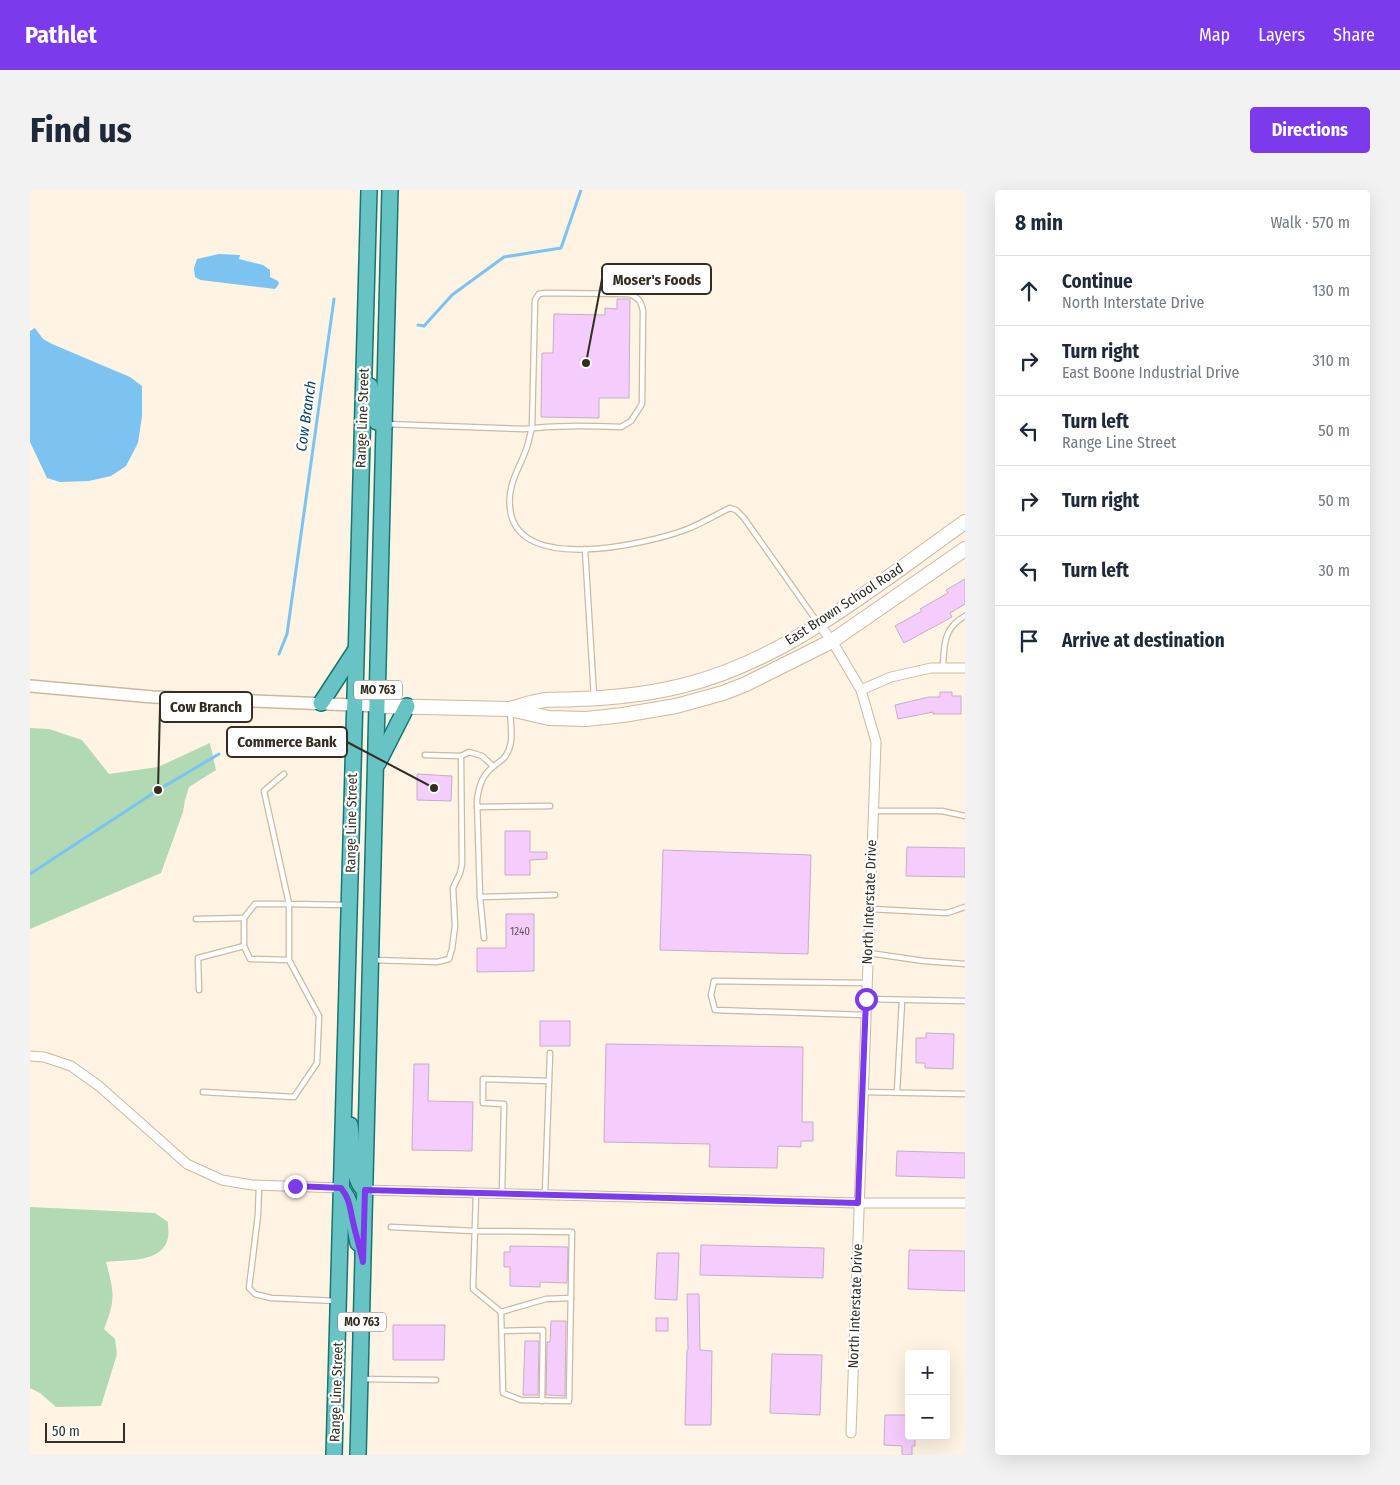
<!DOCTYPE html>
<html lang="en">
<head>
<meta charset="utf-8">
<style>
  :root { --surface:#fff; --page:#f2f2f3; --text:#1f2937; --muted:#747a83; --line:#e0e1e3; --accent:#7c3aed }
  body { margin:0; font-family:"Fira Sans Condensed",sans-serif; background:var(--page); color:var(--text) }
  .controls { position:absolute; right:15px; bottom:15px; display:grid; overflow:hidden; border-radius:5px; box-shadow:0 5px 20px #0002 }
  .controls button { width:45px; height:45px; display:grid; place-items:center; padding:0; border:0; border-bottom:1px solid var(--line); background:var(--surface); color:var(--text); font:25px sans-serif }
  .scale { position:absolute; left:15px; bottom:12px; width:80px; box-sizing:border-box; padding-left:5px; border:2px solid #342d22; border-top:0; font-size:14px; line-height:18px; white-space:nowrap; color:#342d22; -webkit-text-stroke:4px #fff; paint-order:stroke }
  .stop { position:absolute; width:15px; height:15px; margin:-11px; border:4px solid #7c3aed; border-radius:50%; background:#fff }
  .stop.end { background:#7c3aed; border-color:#fff; box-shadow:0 1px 5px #0008 }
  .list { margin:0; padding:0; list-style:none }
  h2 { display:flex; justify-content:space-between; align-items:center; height:65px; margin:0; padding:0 20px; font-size:21px }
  h2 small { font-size:16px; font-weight:400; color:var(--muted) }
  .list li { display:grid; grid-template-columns:32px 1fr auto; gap:15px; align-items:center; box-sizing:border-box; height:70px; padding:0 20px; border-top:1px solid var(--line) }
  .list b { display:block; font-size:19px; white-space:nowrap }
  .list p { margin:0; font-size:16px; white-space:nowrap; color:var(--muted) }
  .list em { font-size:16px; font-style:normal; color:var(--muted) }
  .icon { flex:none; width:28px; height:28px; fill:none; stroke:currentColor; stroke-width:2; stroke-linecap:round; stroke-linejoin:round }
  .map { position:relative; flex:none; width:935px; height:1265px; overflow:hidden; border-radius:5px }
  header { display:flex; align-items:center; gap:30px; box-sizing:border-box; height:70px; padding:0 25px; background:var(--accent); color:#fff }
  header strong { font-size:24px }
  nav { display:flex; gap:28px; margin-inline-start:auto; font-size:18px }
  .intro { display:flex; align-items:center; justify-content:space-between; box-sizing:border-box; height:120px; padding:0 30px }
  h1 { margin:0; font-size:35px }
  .button { padding:12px 22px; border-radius:5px; background:var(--accent); color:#fff; font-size:18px; font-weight:700 }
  main { display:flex; gap:30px; padding:0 30px }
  aside { flex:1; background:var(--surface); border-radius:5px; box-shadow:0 5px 20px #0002 }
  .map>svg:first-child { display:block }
  .green { fill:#b0d9b4 }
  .water { fill:#7dc3f1 }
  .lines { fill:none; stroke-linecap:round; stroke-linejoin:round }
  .stream { stroke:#7dc3f1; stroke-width:3 }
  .building { fill:#f5cdfd; stroke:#c3afc7 }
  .service-casing { stroke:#ccb99f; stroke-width:7 }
  .minor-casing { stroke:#ccb99f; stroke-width:11 }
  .tertiary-casing { stroke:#ccb99f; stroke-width:14 }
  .secondary-casing { stroke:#ccb99f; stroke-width:16 }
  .primary-casing { stroke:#157672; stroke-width:18 }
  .service { stroke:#fff; stroke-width:4.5 }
  .minor { stroke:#fff; stroke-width:9 }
  .tertiary { stroke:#fff; stroke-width:11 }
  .secondary { stroke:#fff; stroke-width:14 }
  .primary { stroke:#68c4c4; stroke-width:15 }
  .route { stroke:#7c3aed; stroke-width:6 }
  .labels { text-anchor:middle; stroke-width:4.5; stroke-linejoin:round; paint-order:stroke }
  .number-label { font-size:11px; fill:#645559 }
  .shield { fill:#fff; stroke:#716c64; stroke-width:1 }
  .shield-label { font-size:12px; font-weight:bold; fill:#342d22 }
  .street-label { font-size:14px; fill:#342d22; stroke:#fff }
  .water-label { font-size:15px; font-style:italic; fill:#074160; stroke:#fff }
  .leader { fill:none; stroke:#342d22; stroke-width:2 }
  .callout-dot { fill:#342d22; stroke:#fff; stroke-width:2 }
  .callout { fill:#fff; stroke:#342d22; stroke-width:2 }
  .callout-label { font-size:15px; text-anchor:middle; font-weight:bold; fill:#342d22 }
</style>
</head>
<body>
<header>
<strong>Pathlet</strong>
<nav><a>Map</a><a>Layers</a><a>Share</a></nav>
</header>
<div class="intro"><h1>Find us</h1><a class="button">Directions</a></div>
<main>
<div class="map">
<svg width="935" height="1265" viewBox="0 0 935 1265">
  <rect width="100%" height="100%" fill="#fff3e3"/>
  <g class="green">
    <polygon points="0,538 19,539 52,550 79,584 128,577 180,553 186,580 159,597 155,610 153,622 131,683 0,739"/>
    <path d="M0,1017L125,1023L138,1032C138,1037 139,1043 138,1048C132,1074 96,1069 76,1072C84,1102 86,1109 74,1139L85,1149L87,1164L71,1216L26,1217L10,1203L0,1198Z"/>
  </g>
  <g class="water">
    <polygon points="189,64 210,65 209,69 233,75 240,80 240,87 248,91 249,94 245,99 170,90 165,87 164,78 167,69"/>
    <polygon points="5,138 13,149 22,154 100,187 112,196 112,226 108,253 96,276 81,286 59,291 30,292 17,288 0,252 0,141"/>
  </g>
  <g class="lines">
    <g class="stream">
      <polyline points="388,135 394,136 422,105 474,67 531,58 551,0"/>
      <polyline points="249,464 257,444 304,109"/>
      <polyline points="0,684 128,600 189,564"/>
    </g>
  </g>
  <g class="building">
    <polygon points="587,109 600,109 599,208 569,208 569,228 511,227 512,163 523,163 524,124 575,125 575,118 587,119"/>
    <polygon points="935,389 935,414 920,423 922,427 874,453 865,436 892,421 890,419 918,403 916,400"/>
    <polygon points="910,502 922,502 922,506 931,506 931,524 903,524 903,522 868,529 865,515 899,507 910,507"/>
    <polygon points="387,584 422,586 421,611 387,610"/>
    <polygon points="475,641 500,641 500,662 517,662 517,669 500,670 500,685 475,685"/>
    <polygon points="877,657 935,658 935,687 876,686"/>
    <polygon points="633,660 781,665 778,764 630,760"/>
    <polygon points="476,724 504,724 504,781 447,782 447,758 476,758"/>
    <rect x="510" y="831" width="30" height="25"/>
    <polygon points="896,843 924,844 923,879 895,878 895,873 886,873 886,848 896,848"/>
    <polygon points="576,854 773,857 772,932 783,932 783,951 771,951 771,957 748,956 747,978 679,977 680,954 574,952"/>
    <polygon points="384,874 399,874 398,911 443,912 442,961 382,960"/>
    <polygon points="867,961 935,963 935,988 866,986"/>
    <polygon points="671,1055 794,1058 793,1088 670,1085"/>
    <polygon points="480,1056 538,1057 537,1093 510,1092 510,1097 480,1096 480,1077 474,1077 474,1062 480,1062"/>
    <polygon points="879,1060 935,1061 935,1101 878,1099"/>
    <polygon points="627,1063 649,1063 647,1110 625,1109"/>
    <polygon points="657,1104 669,1104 670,1160 682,1161 681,1235 655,1235 657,1160 658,1160"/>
    <rect x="626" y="1128" width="12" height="13"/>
    <polygon points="521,1131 536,1131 535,1206 516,1205 517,1152 520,1152"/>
    <polygon points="363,1135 415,1135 414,1170 363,1170"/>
    <polygon points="495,1151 509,1151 508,1205 493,1205"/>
    <polygon points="742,1164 792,1165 790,1225 740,1223"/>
    <polygon points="855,1225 879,1225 879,1246 885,1246 885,1256 882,1256 882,1265 872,1265 872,1256 854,1255"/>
  </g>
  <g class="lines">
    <g class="service-casing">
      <g id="service">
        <path d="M356,234L494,239C526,235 558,236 591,237L601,231L612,214L613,121C611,111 609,108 599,104L514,103L509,104L505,110L502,238C500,244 499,251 497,257C490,278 477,294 480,318C486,385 616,354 655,340C671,334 685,325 700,318L706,320L714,328L788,433"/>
        <polyline points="555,359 564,507"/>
        <path d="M913,478C914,456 913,438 935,426"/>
        <polyline points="395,565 431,566"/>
        <polyline points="254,584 234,601 259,714 316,715"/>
        <polyline points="447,617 520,616"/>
        <polyline points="843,621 912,621 935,626"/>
        <polyline points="450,707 525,705"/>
        <polyline points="841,719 917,723 935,717"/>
        <polyline points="166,729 214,728"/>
        <path d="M454,748L450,707L447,610C449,596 452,585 464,576C467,573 471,571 473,569C485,557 481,537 480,522"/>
        <polyline points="839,763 894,771 935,774"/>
        <polyline points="343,770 407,772 419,769 422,759 425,736 423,698 430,683 432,674 431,566 439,562 452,566 463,576"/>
        <polyline points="169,800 168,768 214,756"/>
        <polyline points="837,809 935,811"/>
        <polyline points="835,825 685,820 681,805 684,791 836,793"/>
        <polyline points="173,902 264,907 287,873 289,826 259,770 259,714 225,714 214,728 214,756 220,769 259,770"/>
        <polyline points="834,902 935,904"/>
        <polyline points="867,902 872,811"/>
        <polyline points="229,995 228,1025 219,1098 225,1104 241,1108 307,1111"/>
        <polyline points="472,1003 474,914 453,913 453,889 519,891"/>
        <polyline points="515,1004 520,863"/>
        <polyline points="361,1037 444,1041 542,1042 539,1211 491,1210 473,1203 471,1122 443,1099 446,1003"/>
        <polyline points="471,1122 516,1109 541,1108"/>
        <polyline points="472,1141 513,1140 512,1211"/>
        <polyline points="331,1189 406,1190"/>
      </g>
    </g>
    <g class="minor-casing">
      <g id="minor">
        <polyline points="789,434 802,451 831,500 846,552 821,1243"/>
        <polyline points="831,500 861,487 901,478 935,478"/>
        <polyline points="0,866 14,867 41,876 69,896 157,974 192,990 222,995 311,998"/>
        <polyline points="335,1000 828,1013 935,1013"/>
      </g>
    </g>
    <g class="tertiary-casing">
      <polyline id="tertiary" points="0,496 123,507 348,516"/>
    </g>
    <g class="secondary-casing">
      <g id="secondary">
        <polyline points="348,516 480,519 519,528 556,529 593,525 646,516 693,503 716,494 802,451 935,359"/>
        <path d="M483,518C494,515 505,511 516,510C526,509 537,510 547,509C583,508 620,504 655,495C757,470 850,392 935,332"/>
      </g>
    </g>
    <g class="primary-casing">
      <g id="primary">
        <polyline points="340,196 347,232 355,234"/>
        <polyline points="291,513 325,461"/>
        <polyline points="348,573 377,516"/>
        <path d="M320,935C322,950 322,992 334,999"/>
        <path d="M312,1000C324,1014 324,1036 328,1053"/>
        <polyline points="304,1265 339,0"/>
        <polyline points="328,1265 360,0"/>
      </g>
    </g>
    <use href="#service" class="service"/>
    <use href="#minor" class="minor"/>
    <use href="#tertiary" class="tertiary"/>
    <use href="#secondary" class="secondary"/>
    <use href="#primary" class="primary"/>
  </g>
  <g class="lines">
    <path class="route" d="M265,996L311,998C320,1009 320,1019 323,1032C326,1045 330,1059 333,1072L335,1000L828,1013L836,809"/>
  </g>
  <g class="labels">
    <g class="number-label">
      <text x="490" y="745">1240</text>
    </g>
    <g class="shield">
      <rect x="324" y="490.5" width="48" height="19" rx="4"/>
      <rect x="308" y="1122.5" width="48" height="19" rx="4"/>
    </g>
    <g class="shield-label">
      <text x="348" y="504">MO 763</text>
      <text x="332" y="1136">MO 763</text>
    </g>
    <g class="street-label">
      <text transform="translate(332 228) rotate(-88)" y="5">Range Line Street</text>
      <text transform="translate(814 414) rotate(-33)" y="5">East Brown School Road</text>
      <text transform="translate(321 633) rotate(-89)" y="5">Range Line Street</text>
      <text transform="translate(839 712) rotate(-88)" y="5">North Interstate Drive</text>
      <text transform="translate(825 1116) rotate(-88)" y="5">North Interstate Drive</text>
      <text transform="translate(306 1202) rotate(-88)" y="5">Range Line Street</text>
    </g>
    <g class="water-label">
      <text transform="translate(276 226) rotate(-82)" y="5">Cow Branch</text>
    </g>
  </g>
  <path class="leader" d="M556 173L572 89M128 600L130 517M404 598L317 552"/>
  <g class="callout-dot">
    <circle cx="556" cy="173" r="5"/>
    <circle cx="128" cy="600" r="5"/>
    <circle cx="404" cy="598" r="5"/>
  </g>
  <g class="callout">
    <rect x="572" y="74" width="109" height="30" rx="5"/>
    <rect x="130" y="502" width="92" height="30" rx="5"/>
    <rect x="197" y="537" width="120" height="30" rx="5"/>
  </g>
  <g class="callout-label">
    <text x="627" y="95">Moser's Foods</text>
    <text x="176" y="522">Cow Branch</text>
    <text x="257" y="557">Commerce Bank</text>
  </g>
</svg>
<div class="controls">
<button>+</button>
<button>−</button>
</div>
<div class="scale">50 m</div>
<div class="stop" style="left:836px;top:809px"></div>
<div class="stop end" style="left:265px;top:996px"></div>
</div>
<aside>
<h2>8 min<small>Walk · 570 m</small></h2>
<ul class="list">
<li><svg class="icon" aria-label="ahead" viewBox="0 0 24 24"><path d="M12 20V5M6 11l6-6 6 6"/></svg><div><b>Continue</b><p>North Interstate Drive</p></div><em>130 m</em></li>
<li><svg class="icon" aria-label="right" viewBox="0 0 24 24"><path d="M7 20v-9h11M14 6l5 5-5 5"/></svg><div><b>Turn right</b><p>East Boone Industrial Drive</p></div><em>310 m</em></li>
<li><svg class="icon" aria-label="left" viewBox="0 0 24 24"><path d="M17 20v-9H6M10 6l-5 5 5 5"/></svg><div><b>Turn left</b><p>Range Line Street</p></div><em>50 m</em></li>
<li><svg class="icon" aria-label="right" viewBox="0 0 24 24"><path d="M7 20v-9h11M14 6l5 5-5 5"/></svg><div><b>Turn right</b></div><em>50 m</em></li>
<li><svg class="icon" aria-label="left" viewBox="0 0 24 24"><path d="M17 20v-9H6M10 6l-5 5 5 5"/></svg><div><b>Turn left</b></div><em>30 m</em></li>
<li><svg class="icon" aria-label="arrive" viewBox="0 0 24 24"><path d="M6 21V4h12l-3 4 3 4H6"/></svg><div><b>Arrive at destination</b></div></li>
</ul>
</aside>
</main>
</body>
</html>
